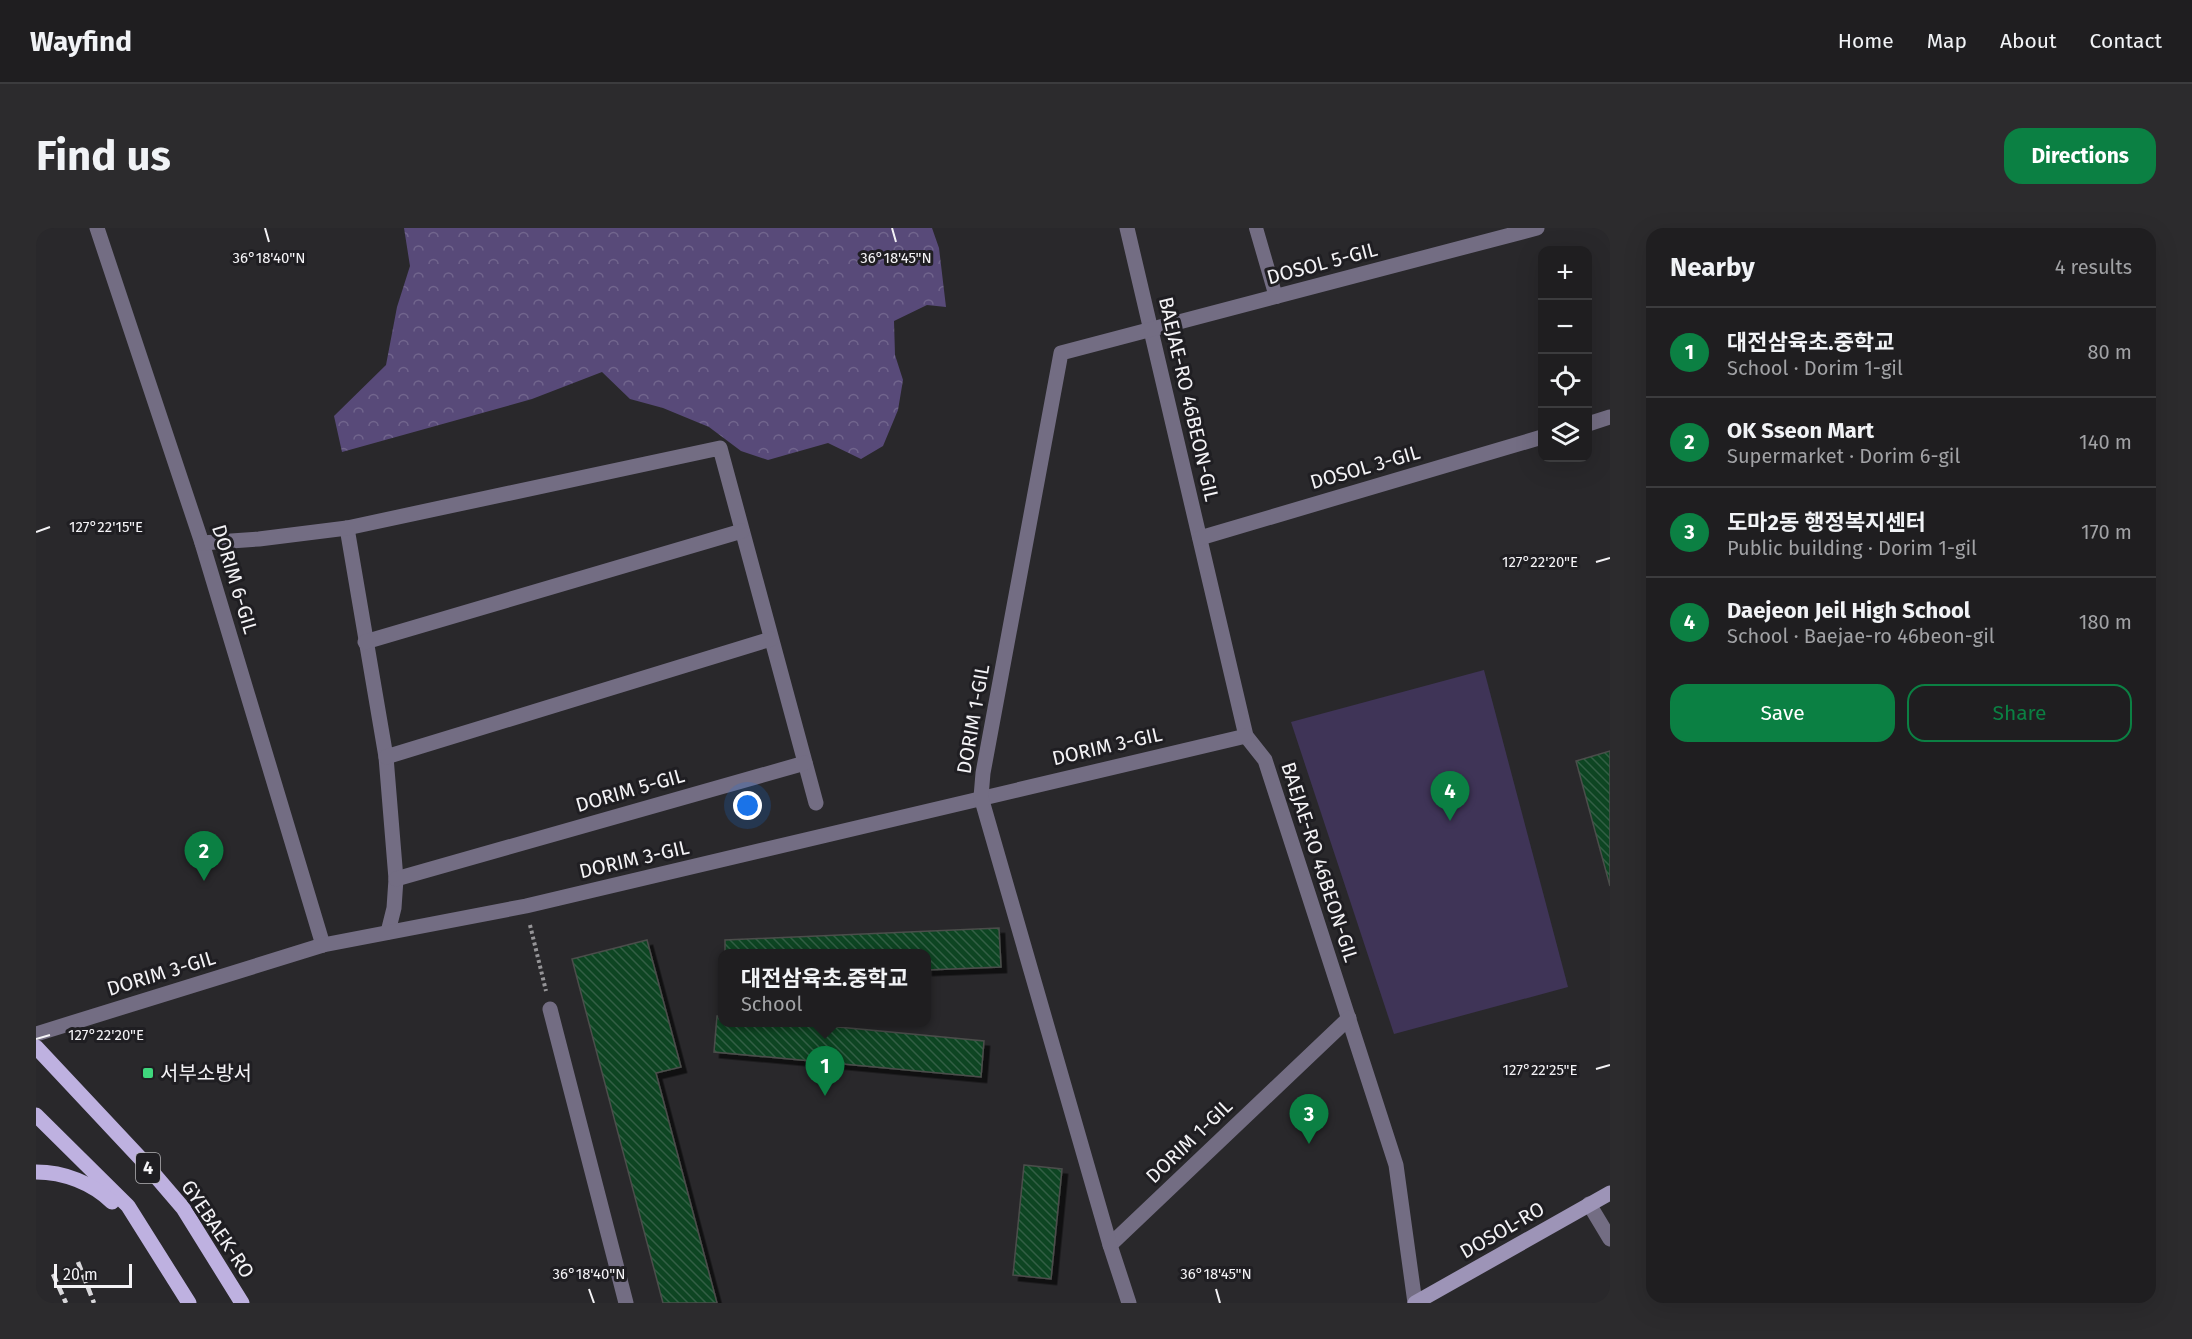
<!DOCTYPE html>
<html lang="en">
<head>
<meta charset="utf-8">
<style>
  :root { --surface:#1f1e20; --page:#2c2b2d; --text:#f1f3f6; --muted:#a1a2a5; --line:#3c3c3e; --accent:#0b8043 }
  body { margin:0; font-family:"Fira Sans","Noto Sans KR",sans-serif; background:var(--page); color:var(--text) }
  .controls { position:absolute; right:18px; top:18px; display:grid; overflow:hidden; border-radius:12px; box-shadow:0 6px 24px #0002 }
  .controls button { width:54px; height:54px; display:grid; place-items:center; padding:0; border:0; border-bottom:2px solid var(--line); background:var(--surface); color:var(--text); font:30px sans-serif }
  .scale { position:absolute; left:18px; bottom:15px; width:78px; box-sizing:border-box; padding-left:6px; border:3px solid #f4f3f6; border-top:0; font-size:16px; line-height:21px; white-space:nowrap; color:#f4f3f6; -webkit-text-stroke:4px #1f1e22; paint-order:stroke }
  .you { position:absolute; left:712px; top:578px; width:21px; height:21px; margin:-15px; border:4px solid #fff; border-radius:50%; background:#1a73e8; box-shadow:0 0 0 9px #1a73e833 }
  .badge { display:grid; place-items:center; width:39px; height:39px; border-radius:50%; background:var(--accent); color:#fff; font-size:20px; font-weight:700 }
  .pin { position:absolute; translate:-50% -50px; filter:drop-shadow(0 2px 3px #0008) }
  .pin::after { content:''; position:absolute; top:32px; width:21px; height:18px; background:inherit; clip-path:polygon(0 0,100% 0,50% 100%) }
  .popup { position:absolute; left:682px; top:721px; width:213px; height:78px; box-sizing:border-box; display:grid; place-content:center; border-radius:12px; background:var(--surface); filter:drop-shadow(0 2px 4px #0005); font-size:20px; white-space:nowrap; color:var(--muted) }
  .popup b { font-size:22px; color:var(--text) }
  .popup::after { content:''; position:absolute; left:50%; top:100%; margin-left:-12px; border:12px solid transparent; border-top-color:var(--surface) }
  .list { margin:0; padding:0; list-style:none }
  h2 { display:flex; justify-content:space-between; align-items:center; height:78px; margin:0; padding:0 24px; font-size:26px }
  h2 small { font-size:20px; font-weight:400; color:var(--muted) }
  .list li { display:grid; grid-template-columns:39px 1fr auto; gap:18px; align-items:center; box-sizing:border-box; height:90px; padding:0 24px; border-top:2px solid var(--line) }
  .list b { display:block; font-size:22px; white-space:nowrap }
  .list p { margin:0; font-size:20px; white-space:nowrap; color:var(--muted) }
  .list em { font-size:20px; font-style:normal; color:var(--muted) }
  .actions { display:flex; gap:12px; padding:18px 24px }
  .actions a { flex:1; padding:14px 0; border:2px solid var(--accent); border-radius:18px; text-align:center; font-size:21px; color:var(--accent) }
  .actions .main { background:var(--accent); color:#fff }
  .icon { flex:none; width:33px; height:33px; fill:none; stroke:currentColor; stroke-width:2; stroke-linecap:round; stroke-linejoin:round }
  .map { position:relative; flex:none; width:1574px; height:1075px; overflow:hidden; border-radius:18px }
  header { display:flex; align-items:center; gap:36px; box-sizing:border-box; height:84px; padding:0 30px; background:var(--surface); border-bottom:2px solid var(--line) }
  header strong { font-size:28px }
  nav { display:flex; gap:33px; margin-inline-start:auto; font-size:21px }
  .intro { display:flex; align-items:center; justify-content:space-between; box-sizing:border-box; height:144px; padding:0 36px }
  h1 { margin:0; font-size:42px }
  .button { padding:15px 27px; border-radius:18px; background:var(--accent); color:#fff; font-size:21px; font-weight:700 }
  main { display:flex; gap:36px; padding:0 36px }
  aside { flex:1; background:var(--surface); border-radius:18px; box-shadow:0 6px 24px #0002 }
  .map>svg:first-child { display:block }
  .forest { fill:url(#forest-crowns) }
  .park { fill:#3f3457 }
  .building { fill:url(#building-back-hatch); stroke:#4b4e4b; stroke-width:1.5; filter:url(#shadow) }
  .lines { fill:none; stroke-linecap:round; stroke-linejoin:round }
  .path { stroke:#969598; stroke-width:4; stroke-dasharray:3 3; stroke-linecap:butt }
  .lane { stroke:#736d83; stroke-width:14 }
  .street { stroke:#736d83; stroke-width:15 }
  .secondary { stroke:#9d94b7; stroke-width:15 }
  .primary { stroke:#beb1e0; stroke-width:15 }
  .rail { stroke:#d8d7da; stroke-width:4.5; stroke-dasharray:9 4.5; stroke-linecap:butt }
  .ticks { fill:none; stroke:#f4f3f6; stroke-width:2 }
  .poi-dot { fill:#3fd77d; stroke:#1f1e22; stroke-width:2 }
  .labels { text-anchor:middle; stroke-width:6; stroke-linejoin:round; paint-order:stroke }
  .shield { fill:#1f1e22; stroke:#b4b3b6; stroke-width:1.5 }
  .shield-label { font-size:18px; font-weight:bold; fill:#f4f3f6 }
  .street-label { font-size:20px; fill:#f4f3f6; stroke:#1f1e22 }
  .poi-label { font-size:20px; fill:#f4f3f6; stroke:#1f1e22; text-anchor:start }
  .ticks-label { font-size:15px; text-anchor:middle; fill:#f4f3f6; stroke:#1f1e22; stroke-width:6; stroke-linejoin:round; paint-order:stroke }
</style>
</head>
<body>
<header>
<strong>Wayfind</strong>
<nav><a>Home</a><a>Map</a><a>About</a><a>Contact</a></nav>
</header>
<div class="intro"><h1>Find us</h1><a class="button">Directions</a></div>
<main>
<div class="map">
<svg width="1574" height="1075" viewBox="0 0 1574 1075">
  <defs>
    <pattern id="forest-crowns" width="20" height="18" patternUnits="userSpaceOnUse" patternTransform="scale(1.5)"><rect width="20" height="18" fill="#584a79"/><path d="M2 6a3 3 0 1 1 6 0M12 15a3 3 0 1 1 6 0" fill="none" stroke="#71658d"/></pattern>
    <pattern id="building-back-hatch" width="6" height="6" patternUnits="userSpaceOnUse" patternTransform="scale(1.5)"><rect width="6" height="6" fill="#0f4424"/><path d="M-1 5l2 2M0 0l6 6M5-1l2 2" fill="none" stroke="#335f44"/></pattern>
    <filter id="shadow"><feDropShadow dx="5.5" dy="5.5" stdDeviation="0" flood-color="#0009"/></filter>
  </defs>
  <rect width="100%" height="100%" fill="#29282b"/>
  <polygon class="forest" points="368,0 896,0 903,20 910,79 891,77 858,93 859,127 867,152 862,182 847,218 825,231 792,215 732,232 705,223 673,199 627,180 594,171 566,144 496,171 306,224 298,188 350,137 361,79 374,38"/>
  <polygon class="park" points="1448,442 1532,759 1358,806 1255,494"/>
  <g class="building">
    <polygon points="1574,523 1574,658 1540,533"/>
    <polygon points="963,700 965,739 891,742 891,726 689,726 689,712"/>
    <polygon points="611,712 645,839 620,845 681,1075 627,1075 536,731"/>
    <polygon points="681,788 687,789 687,794 750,794 948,813 945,849 678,824"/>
    <polygon points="988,937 1026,941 1015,1051 977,1047"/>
  </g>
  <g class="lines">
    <polyline class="path" points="494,697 510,763"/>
    <polyline class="lane" points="1220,0 1240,69"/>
    <g class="street">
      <polyline points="61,0 166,315 287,717"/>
      <polyline points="1091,0 1210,508 1229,532 1360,937 1379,1075"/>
      <polyline points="1552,196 1574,189"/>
      <polyline points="311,300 350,529 360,651 358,680 352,704"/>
      <polyline points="1164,310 1506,209"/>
      <polyline points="166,315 223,311 311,300 684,220 780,575"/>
      <polyline points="329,414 706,303"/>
      <polyline points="350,529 735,411"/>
      <polyline points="360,651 769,535"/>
      <polyline points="514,781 590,1075"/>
      <polyline points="0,806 287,717 490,678 1210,508"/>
      <polyline points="1553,976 1574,1011"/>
      <polyline points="1074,1017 1313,790"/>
      <polyline points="1093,1075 1074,1017 945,569 947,545 1025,125 1501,0"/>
    </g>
    <polyline class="secondary" points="1379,1075 1574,965"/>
    <g class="primary">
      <polyline points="0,819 105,931 147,980 206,1075"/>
      <polyline points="0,887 92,978 153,1075"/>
      <path d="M0,944C28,944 56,955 76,974"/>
    </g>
    <g class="rail">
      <polyline points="42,1034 58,1075"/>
      <polyline points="17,1046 30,1075"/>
    </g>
  </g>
  <path class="ticks" d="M229,0L233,14M856,0L860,14M0,304L14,299M1560,334L1574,330M0,811L14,807M1560,841L1574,837M553,1061L558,1075M1180,1061L1184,1075"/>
  <rect class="poi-dot" x="106" y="839" width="12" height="12" rx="3"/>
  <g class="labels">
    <rect class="shield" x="100" y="925" width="24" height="30" rx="4.5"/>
    <g class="shield-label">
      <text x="112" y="946">4</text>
    </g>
    <g class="street-label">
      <text transform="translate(1286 35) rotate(-15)" y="7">DOSOL 5-GIL</text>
      <text transform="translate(1153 171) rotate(77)" y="7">BAEJAE-RO 46BEON-GIL</text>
      <text transform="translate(1329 239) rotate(-16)" y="7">DOSOL 3-GIL</text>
      <text transform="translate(199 351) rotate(73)" y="7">DORIM 6-GIL</text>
      <text transform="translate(937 491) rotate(-80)" y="7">DORIM 1-GIL</text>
      <text transform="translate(1071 518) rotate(-13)" y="7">DORIM 3-GIL</text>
      <text transform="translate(594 562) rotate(-16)" y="7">DORIM 5-GIL</text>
      <text transform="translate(598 631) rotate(-13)" y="7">DORIM 3-GIL</text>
      <text transform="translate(1284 634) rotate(72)" y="7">BAEJAE-RO 46BEON-GIL</text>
      <text transform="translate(125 745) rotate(-17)" y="7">DORIM 3-GIL</text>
      <text transform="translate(1153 913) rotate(-44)" y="7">DORIM 1-GIL</text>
      <text transform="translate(182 1001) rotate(56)" y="7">GYEBAEK-RO</text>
      <text transform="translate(1466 1002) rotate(-30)" y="7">DOSOL-RO</text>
    </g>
    <g class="poi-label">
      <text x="124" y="852">서부소방서</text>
    </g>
  </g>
  <g class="ticks-label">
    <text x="233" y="35">36°18'40"N</text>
    <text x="860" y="35">36°18'45"N</text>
    <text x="70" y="304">127°22'15"E</text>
    <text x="1504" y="339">127°22'20"E</text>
    <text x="70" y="812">127°22'20"E</text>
    <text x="1504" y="847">127°22'25"E</text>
    <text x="553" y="1051">36°18'40"N</text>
    <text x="1180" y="1051">36°18'45"N</text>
  </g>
</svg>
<div class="controls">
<button>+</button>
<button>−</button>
<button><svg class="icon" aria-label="locate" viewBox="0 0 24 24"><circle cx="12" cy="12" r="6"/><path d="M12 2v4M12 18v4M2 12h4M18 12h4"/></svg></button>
<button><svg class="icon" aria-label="layers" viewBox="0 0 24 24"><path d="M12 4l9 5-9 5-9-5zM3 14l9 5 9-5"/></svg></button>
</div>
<div class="scale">20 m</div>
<div class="you"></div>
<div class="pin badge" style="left:789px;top:868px">1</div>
<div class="popup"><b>대전삼육초.중학교</b>School</div>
<div class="pin badge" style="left:168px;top:653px">2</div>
<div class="pin badge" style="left:1273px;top:916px">3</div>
<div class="pin badge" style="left:1414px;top:593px">4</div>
</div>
<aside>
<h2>Nearby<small>4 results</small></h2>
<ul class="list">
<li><span class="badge">1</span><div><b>대전삼육초.중학교</b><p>School · Dorim 1-gil</p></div><em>80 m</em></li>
<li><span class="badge">2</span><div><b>OK Sseon Mart</b><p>Supermarket · Dorim 6-gil</p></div><em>140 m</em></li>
<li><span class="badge">3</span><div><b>도마2동 행정복지센터</b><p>Public building · Dorim 1-gil</p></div><em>170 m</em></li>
<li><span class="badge">4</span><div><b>Daejeon Jeil High School</b><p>School · Baejae-ro 46beon-gil</p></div><em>180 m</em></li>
</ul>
<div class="actions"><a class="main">Save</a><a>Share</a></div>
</aside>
</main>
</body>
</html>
